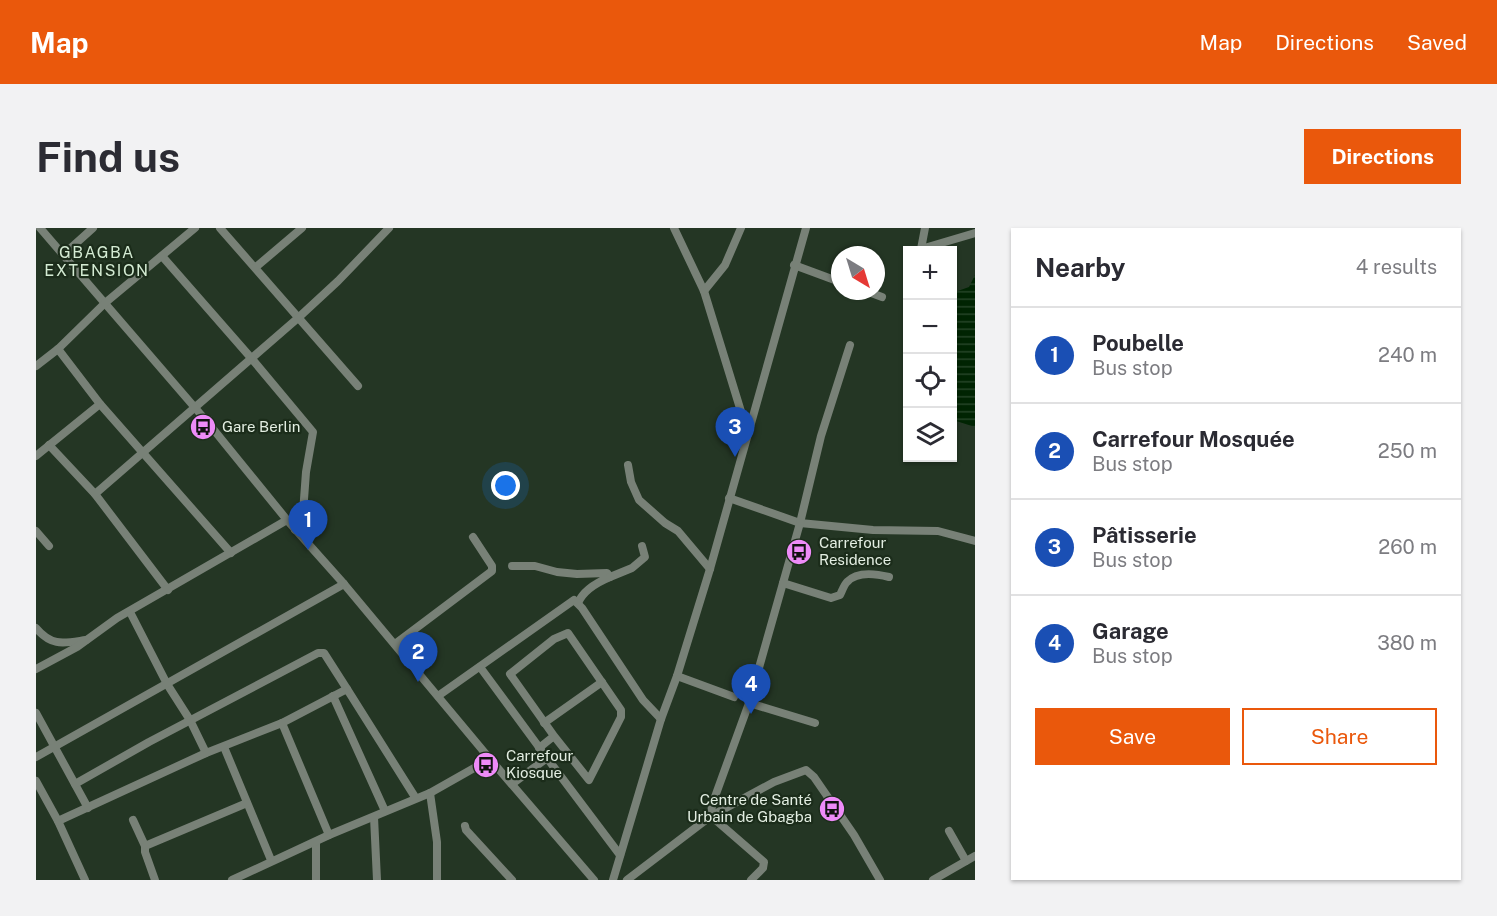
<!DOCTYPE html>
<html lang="en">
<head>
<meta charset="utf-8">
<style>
  :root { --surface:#fff; --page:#f2f2f3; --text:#2b2b33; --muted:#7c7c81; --line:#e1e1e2; --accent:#ea580c }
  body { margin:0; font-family:"Public Sans",sans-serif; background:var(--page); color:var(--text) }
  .controls { position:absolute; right:18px; top:18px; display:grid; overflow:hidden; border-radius:0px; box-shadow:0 2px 4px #0004 }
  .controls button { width:54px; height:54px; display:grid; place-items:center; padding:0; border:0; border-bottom:2px solid var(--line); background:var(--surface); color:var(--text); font:30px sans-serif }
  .compass { position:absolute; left:795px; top:18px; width:54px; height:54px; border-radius:50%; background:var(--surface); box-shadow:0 2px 4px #0004; rotate:142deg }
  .you { position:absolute; left:470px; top:258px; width:21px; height:21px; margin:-15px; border:4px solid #fff; border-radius:50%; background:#1a73e8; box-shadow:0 0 0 9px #1a73e833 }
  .badge { display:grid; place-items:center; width:39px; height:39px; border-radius:50%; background:var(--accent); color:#fff; font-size:20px; font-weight:700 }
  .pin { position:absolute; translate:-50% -50px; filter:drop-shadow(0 2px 3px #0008) }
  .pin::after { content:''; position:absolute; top:32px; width:21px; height:18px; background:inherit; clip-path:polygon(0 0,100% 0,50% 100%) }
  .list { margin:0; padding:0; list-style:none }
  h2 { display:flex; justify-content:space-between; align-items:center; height:78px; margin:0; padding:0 24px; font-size:26px }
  h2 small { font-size:20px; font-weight:400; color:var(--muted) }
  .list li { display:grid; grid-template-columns:39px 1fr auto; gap:18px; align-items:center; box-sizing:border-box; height:96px; padding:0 24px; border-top:2px solid var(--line) }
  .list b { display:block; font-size:22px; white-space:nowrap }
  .list p { margin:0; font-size:20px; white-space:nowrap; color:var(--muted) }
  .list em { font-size:20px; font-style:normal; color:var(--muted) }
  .actions { display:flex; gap:12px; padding:18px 24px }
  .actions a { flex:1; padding:14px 0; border:2px solid var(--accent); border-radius:0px; text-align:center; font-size:21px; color:var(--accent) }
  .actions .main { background:var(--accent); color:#fff }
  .icon { flex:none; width:33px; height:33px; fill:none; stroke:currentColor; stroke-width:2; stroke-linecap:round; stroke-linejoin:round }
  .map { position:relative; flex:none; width:939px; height:652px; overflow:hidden; border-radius:0px }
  header { display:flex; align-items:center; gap:36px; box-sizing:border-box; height:84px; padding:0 30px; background:var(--accent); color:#fff }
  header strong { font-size:28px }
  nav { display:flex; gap:33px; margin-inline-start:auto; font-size:21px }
  .intro { display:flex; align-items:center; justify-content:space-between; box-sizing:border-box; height:144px; padding:0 36px }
  h1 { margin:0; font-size:42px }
  .button { padding:15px 27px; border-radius:0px; background:var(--accent); color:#fff; font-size:21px; font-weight:700 }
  main { display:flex; gap:36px; padding:0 36px }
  aside { flex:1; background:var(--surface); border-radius:0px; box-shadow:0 2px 4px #0004 }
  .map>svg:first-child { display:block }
  .water { fill:url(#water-rules) }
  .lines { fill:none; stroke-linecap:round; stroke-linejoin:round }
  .minor { stroke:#788177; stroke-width:8 }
  .labels { text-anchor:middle; stroke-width:4.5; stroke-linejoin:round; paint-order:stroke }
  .poi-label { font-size:15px; fill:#e3eee2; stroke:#1b2c1a; text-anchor:start }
  .neighbourhood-label { font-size:16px; letter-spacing:1.5px; fill:#d4ebd3; stroke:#1b2c1a }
</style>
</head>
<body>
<header>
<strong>Map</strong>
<nav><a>Map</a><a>Directions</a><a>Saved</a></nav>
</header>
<div class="intro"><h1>Find us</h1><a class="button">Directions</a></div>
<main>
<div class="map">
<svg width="939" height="652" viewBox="0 0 939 652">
  <defs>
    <pattern id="water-rules" width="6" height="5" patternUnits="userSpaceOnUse" patternTransform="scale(1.5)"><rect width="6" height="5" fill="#002402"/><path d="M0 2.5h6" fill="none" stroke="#254427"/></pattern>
  </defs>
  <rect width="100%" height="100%" fill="#243624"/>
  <polygon class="water" points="939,47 939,199 917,192 916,65 933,59"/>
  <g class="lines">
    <g class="minor">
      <polyline points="4,0 173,196 251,292 308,356 454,531 558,652"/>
      <polyline points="184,0 322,158"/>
      <polyline points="638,0 668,63 711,203"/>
      <polyline points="889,0 885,21 939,5"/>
      <polyline points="27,27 57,0"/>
      <polyline points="126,28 216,131 277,204 270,244 267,285 269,292 259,302"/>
      <polyline points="758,37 804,54"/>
      <polyline points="220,39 266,0"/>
      <polyline points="668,63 689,37 705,0"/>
      <polyline points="830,63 846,69"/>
      <polyline points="22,121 64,176 195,325"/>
      <polyline points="0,138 22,121 69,75 159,0"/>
      <polyline points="13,217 59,266 132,362"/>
      <polyline points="0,228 64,176"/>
      <polyline points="592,237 595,254 603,272 629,295 642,303 674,341"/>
      <polyline points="59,266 262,90 302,53 353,0"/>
      <polyline points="693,270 764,295 837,302 902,303 939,313"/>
      <polyline points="0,303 13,318"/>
      <path d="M476,338H499L521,344L541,346L571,345L574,349C562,354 547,363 542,375"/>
      <polyline points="574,349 596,340 609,329 606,318"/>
      <path d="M747,355L795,370L804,367C806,363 808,357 811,354C821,343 841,346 853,349"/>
      <polyline points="94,384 131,456 154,492 170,525"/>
      <path d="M0,400C16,419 28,415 50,412"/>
      <polyline points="359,416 456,343 456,338 437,309"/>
      <polyline points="444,439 511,530 584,627"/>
      <polyline points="0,441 41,419 81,390 251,292"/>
      <polyline points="641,448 698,469"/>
      <polyline points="297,468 349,583"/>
      <polyline points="402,468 538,372 546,380 607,472 625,491"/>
      <polyline points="713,475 779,495"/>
      <polyline points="0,485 52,580"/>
      <polyline points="246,495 293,607"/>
      <polyline points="508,495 566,454"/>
      <polyline points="188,519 235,632"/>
      <polyline points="503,520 518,508 553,552 585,489 585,482 532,405 518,411 474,446 518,508"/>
      <polyline points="0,529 308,356"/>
      <polyline points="0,553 22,593 49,652"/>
      <polyline points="39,556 113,514 282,425 288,425 311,461"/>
      <polyline points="476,556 511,530"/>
      <polyline points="394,565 401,614 401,652"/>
      <polyline points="675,588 676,577 713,475 764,295 785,208 814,117"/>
      <polyline points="675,588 728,634 727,640 715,652"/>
      <polyline points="338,589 341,652"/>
      <polyline points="97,592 109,618"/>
      <polyline points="22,593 170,525 246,495 311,461 379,569"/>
      <polyline points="429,598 430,602 476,652"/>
      <polyline points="913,603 930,633"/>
      <polyline points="280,614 280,652"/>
      <polyline points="119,652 109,624 109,618 211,575"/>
      <polyline points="196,652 293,607 394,565 454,531"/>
      <polyline points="577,652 625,491 641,448 674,341 770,0"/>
      <polyline points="591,652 675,588 738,554 770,542 778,549 818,607 844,652"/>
      <polyline points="897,652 939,628"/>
    </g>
  </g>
  <defs>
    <g id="bus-disc" transform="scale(1.35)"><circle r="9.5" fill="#ee8bf8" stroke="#1b2c1a"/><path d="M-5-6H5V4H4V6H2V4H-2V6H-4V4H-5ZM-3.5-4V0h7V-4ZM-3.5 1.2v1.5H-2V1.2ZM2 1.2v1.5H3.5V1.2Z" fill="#111"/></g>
  </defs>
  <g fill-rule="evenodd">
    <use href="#bus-disc" x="167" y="199"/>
    <use href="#bus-disc" x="763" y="324"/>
    <use href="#bus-disc" x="450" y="537"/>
    <use href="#bus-disc" x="796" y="581"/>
  </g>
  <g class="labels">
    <g class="poi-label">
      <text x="186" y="204">Gare Berlin</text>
      <text x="783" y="320">Carrefour<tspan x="783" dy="17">Residence</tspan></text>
      <text x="470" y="533">Carrefour<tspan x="470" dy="17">Kiosque</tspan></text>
      <text x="776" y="577" text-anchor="end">Centre de Santé<tspan x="776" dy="17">Urbain de Gbagba</tspan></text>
    </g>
    <g class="neighbourhood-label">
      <text x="61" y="30">GBAGBA<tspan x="61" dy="18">EXTENSION</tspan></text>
    </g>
  </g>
</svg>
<div class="controls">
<button>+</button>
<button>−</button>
<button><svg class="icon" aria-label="locate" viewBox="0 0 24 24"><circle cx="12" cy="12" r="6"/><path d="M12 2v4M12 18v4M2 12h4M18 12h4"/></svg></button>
<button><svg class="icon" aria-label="layers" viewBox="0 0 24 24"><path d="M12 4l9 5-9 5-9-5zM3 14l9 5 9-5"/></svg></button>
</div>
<svg class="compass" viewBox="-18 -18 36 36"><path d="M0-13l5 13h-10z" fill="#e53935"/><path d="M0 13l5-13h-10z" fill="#7c7c81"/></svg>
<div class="you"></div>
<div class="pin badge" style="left:272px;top:322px;background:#1a4fb4">1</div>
<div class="pin badge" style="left:382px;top:454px;background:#1a4fb4">2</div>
<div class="pin badge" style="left:699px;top:229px;background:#1a4fb4">3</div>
<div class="pin badge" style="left:715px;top:486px;background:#1a4fb4">4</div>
</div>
<aside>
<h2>Nearby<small>4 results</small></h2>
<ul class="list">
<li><span class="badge" style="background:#1a4fb4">1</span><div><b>Poubelle</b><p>Bus stop</p></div><em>240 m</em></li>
<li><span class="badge" style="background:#1a4fb4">2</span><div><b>Carrefour Mosquée</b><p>Bus stop</p></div><em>250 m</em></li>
<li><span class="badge" style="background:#1a4fb4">3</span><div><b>Pâtisserie</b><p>Bus stop</p></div><em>260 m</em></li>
<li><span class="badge" style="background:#1a4fb4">4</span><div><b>Garage</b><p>Bus stop</p></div><em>380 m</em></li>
</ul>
<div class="actions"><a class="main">Save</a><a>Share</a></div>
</aside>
</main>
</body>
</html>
